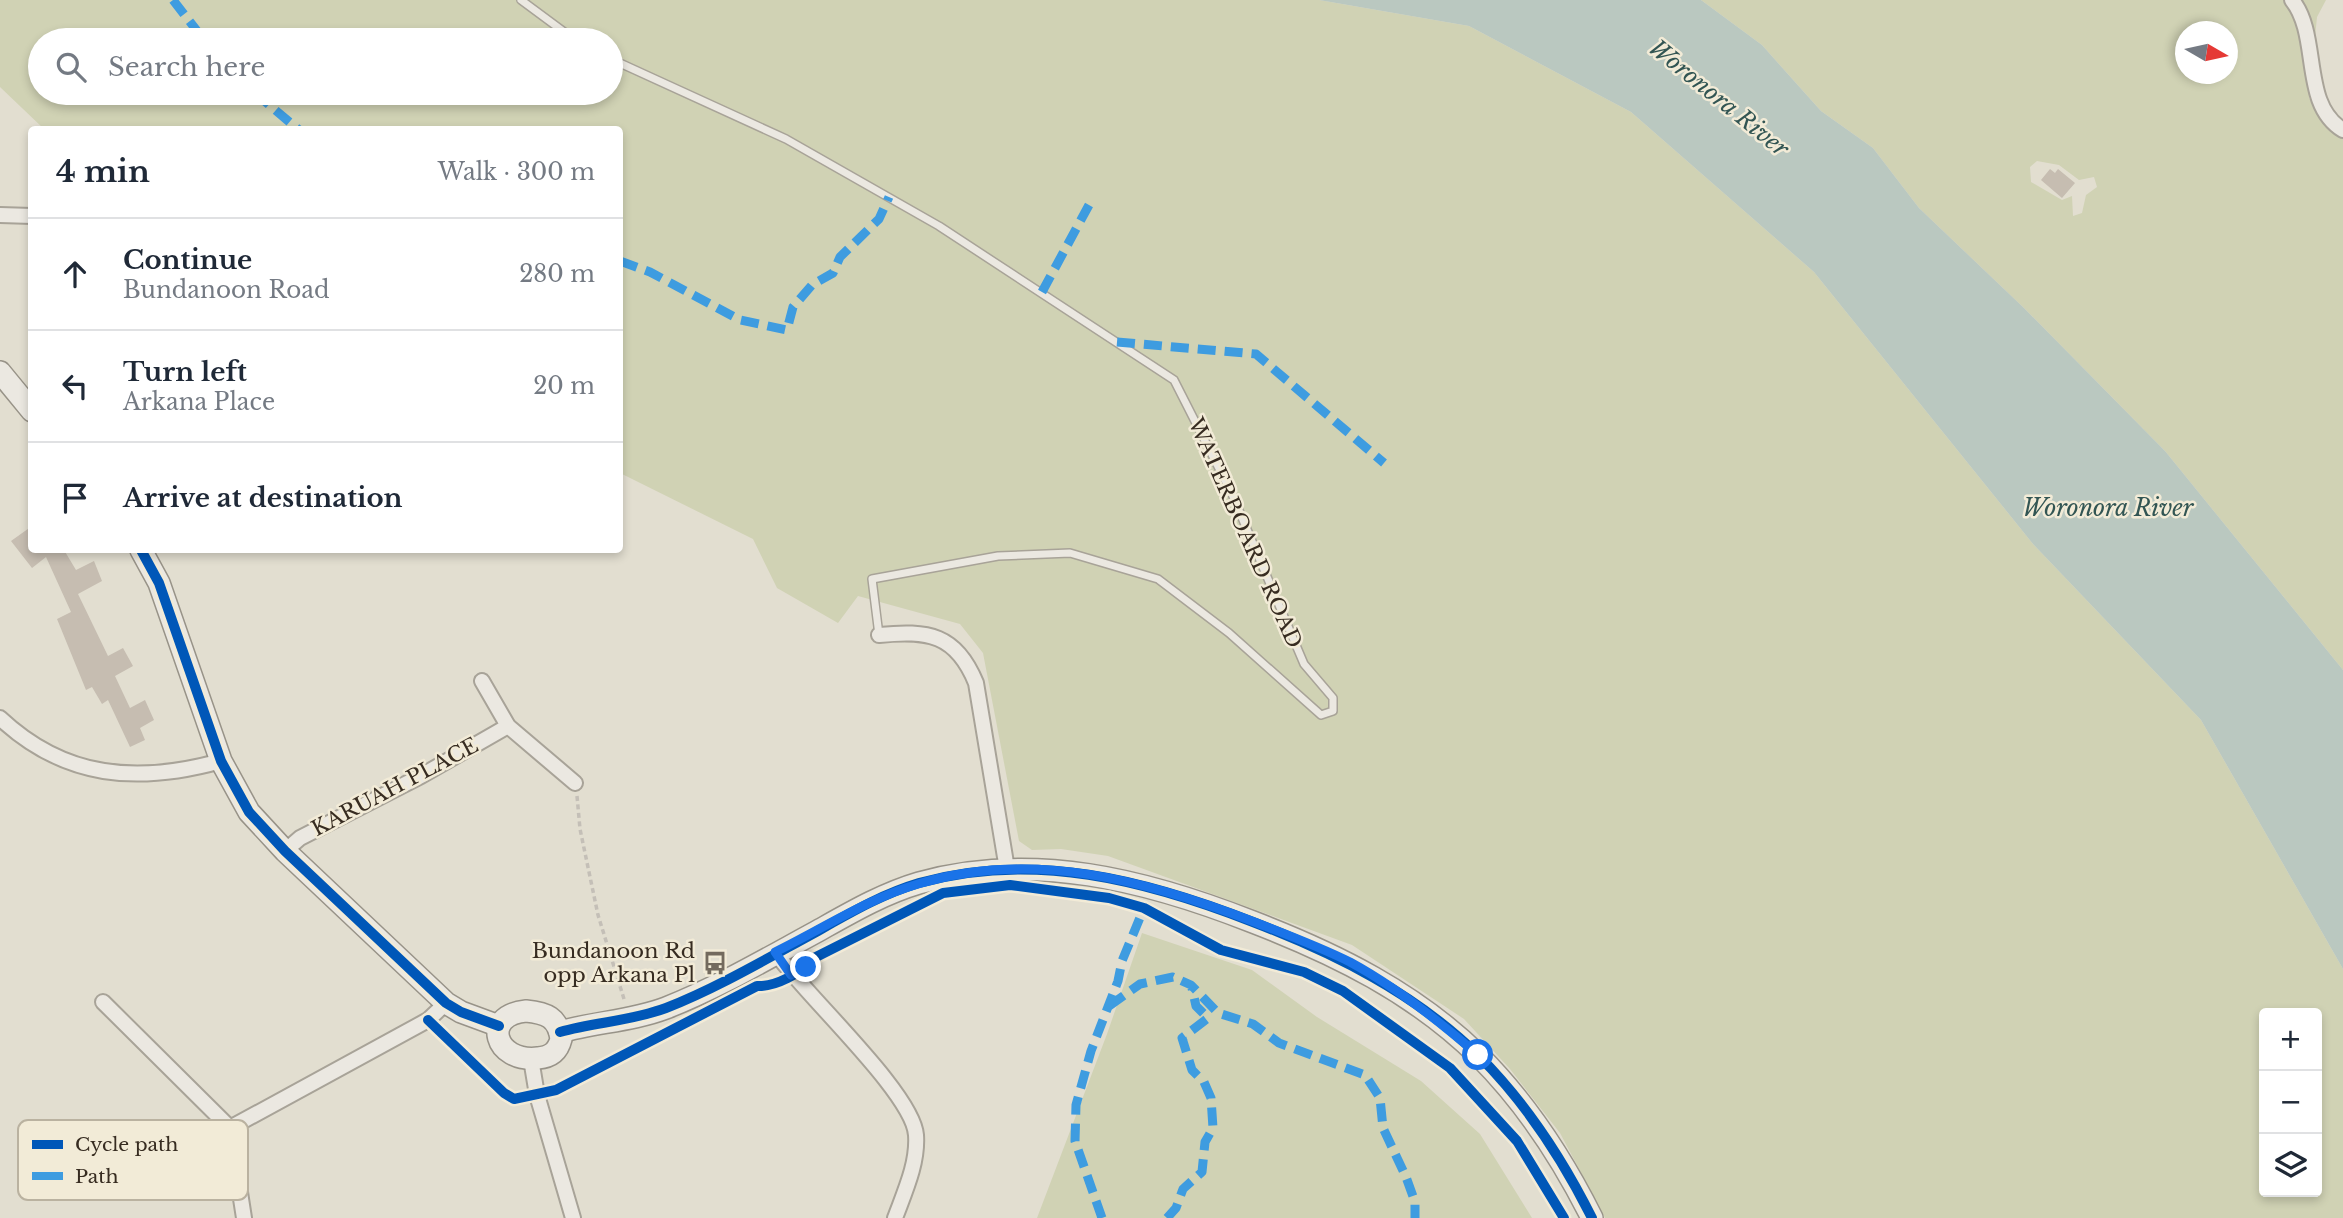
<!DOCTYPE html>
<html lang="en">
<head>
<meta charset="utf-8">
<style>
  :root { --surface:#fff; --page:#f2f2f3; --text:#1f2937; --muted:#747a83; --line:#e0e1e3 }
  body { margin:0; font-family:"Libre Baskerville",serif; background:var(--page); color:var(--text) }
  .controls { position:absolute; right:21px; bottom:21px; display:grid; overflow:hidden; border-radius:7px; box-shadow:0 4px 10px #0003 }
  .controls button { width:63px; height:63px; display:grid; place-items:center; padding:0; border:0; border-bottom:2px solid var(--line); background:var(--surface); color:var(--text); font:35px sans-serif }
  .compass { position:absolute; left:2175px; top:21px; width:63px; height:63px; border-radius:50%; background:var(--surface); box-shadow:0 4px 10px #0003; rotate:99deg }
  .stop { position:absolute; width:21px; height:21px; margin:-16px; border:5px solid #1a73e8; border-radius:50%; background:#fff }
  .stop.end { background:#1a73e8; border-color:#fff; box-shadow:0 2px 7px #0008 }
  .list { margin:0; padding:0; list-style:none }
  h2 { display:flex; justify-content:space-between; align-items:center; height:91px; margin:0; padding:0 28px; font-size:30px }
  h2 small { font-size:23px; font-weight:400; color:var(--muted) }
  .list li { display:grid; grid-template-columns:46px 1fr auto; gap:21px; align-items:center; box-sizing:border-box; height:112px; padding:0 28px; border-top:2px solid var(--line) }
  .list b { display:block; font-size:26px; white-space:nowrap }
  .list p { margin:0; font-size:23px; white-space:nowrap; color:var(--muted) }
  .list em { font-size:23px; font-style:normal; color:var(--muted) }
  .icon { flex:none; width:38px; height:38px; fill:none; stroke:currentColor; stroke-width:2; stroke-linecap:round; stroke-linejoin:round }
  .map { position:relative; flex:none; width:2343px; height:1218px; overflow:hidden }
  .search { position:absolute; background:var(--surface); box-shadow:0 4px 10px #0003; left:28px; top:28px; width:595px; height:77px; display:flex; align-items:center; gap:18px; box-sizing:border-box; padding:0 24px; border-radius:38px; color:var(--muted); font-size:26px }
  .panel { position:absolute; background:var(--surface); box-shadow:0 4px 10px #0003; left:28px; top:126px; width:595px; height:427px; border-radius:7px }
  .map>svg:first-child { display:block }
  .green { fill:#d0d2b4; fill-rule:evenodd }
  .water { fill:#bac8c0 }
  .building { fill:#c6bdb1 }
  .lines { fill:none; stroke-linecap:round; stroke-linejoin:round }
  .lane-casing { stroke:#a8a398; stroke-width:10 }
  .street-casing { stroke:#a8a398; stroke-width:18 }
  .secondary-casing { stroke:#989388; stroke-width:24 }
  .path { stroke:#c4bfb7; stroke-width:3.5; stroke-dasharray:5 3.5; stroke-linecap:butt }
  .lane { stroke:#ebe8e1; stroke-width:7 }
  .street { stroke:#ebe8e1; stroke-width:14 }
  .secondary { stroke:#ebe8e1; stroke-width:21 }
  .quiet { stroke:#3e9ce0; stroke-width:9; stroke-dasharray:18 9; stroke-linecap:butt }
  .cycleway-casing { stroke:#f2ebd7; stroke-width:15 }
  .cycleway { stroke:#0057b8; stroke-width:10 }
  .route { stroke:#1a73e8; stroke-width:9 }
  .labels { text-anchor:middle; stroke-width:5; stroke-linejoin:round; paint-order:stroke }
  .street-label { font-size:21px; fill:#372c21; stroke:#f2ebd7 }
  .poi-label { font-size:21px; fill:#372c21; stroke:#f2ebd7; text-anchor:end }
  .water-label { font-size:23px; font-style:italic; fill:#325553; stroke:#f2ebd7 }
  .key { fill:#f2ebd7; stroke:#bab2a0; stroke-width:2 }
  .key-label { font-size:19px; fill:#372c21 }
</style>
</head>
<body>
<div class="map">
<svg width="2343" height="1218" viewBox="0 0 2343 1218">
  <rect width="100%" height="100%" fill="#e2ded0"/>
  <g class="green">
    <path d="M0,0H1319L1469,26L1631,112L1814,272L2033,544L2201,720L2343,969V1218H1605L1560,1133L1510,1069L1464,1019L1352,945L1108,856L1061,849L1032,850L1019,841L983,653L960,624L858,596L838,623L777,588L753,539L620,473V130L44,129L0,87ZM40,40H611V93H40ZM2264,1013H2317V1192H2264Z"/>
    <path d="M1701,0H2326L2317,17L2309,98L2343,138V670L2165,451L2024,308L1919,208L1873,148L1821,111L1762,45ZM2186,32H2228V74H2186ZM2037,161L2059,165L2079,180L2094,177L2097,187L2086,195L2082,213L2073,216L2072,196L2062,200L2031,182L2030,167Z"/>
    <polygon points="1142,933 1252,970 1317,1017 1421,1081 1480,1134 1532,1218 1037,1218 1107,1034"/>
  </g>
  <polygon class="water" points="1319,0 1701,0 1762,45 1821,111 1873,148 1919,208 2024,308 2165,451 2343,670 2343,969 2201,720 2033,544 1814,272 1631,112 1469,26"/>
  <g class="building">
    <polygon points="2050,169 2055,173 2058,169 2075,183 2062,198 2041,180"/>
    <polygon points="32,526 32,550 64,550 76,570 94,561 102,581 78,594 108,656 123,648 133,666 115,676 130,708 145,700 154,720 140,728 145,740 130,747 108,700 102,704 92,687 86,690 57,619 71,612 46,557 32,568 11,541"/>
  </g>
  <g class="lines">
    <g class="lane-casing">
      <g id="lane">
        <polyline points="521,0 575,40"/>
        <polyline points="611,59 786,139 939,226 1174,380 1232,494 1304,664 1333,698 1333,711 1321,715 1229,633 1158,579 1070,553 998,556 872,579 879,635"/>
      </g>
    </g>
    <g class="street-casing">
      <g id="street">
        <path d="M2292,0C2321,36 2300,104 2343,130"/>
        <polyline points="0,215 32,216"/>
        <path d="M879,635C928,630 956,634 976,683L1007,869"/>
        <polyline points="482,681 508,726 575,783"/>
        <path d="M0,718C65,779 138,784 221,761"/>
        <polyline points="285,851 300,838 421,776 508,726"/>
        <path d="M775,952C804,994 913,1093 916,1135C918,1163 905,1191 895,1218"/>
        <polyline points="103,1002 230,1128 244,1218"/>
        <polyline points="531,1059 537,1095 573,1218"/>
        <polyline points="230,1128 428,1020 446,1003"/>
      </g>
    </g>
    <g class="secondary-casing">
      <g id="secondary">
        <polyline points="0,372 32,411"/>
        <polyline points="141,550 159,583 221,761 249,812 285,851 446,1003 461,1012 499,1026"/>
        <path d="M526,1011C546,1013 558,1017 561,1039C558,1051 551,1057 538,1058C494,1063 481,1015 526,1011Z"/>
        <path d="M560,1032C595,1022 632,1021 666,1008C717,988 768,958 816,932C850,913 882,894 919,883C1033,851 1146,880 1253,922C1336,954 1415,993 1479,1056C1527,1104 1562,1158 1592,1218"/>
      </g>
    </g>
    <polyline class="path" points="577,796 580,829 598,915 624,999"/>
    <use href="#lane" class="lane"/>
    <use href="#street" class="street"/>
    <use href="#secondary" class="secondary"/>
    <g class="quiet">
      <polyline points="173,0 204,40"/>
      <polyline points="255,93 299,130"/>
      <polyline points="620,261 650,272 740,320 787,330 793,307 812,285 833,273 840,257 879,219 889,197"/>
      <polyline points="1042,292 1089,205"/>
      <polyline points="1117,342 1256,354 1384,463"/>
      <polyline points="1109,1006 1140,984 1173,977 1191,985 1218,1013 1253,1024 1279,1043 1365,1075 1380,1098 1383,1128 1406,1177 1415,1202 1415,1218"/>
      <polyline points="1102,1218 1075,1141 1076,1105 1091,1051 1118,981 1122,961 1144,908"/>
      <polyline points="1167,1218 1176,1208 1183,1189 1202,1172 1205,1142 1213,1128 1211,1098 1204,1082 1192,1070 1182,1038 1208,1018 1196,1006 1192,988"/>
    </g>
    <g class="cycleway-casing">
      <g id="cycleway">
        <polyline points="141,550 159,583 221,761 249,812 285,851 446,1003 461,1012 499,1026"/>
        <path d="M428,1020L504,1093L514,1099L556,1090L757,986C775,987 802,973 812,959L943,893L1010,885L1109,898L1144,908L1221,950L1304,972L1343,991L1450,1068L1517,1141L1564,1218"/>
        <path d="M560,1032C595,1022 632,1021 666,1008C717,988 768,958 816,932C850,913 882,894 919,883C1033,851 1146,880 1253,922C1336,954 1415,993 1479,1056C1527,1104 1562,1158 1592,1218"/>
      </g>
    </g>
    <use href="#cycleway" class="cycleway"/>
  </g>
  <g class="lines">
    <path class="route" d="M806,967L791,975L775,952C822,929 867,899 918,884C1033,849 1149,881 1257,923C1288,935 1320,947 1350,962C1396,987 1439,1021 1478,1055"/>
  </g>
  <defs>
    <g id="bus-bare" transform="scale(1.89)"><path d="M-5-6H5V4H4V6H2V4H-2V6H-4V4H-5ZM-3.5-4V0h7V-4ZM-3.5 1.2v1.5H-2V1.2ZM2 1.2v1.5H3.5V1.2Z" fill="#736a5e" stroke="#f2ebd7" stroke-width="2.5" paint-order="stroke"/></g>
  </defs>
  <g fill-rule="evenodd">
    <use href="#bus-bare" x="715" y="963"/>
  </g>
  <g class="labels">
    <g class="street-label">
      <text transform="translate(1245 533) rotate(66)" y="7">WATERBOARD ROAD</text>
      <text transform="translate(395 787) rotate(-28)" y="7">KARUAH PLACE</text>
    </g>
    <g class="poi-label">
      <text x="695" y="958">Bundanoon Rd<tspan x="695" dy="24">opp Arkana Pl</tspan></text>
    </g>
    <g class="water-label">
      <text transform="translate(1719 98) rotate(39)" y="8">Woronora River</text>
      <text x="2108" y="516">Woronora River</text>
    </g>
  </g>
  <rect x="18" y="1120" width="230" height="80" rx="10" class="key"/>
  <rect x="32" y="1140" width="31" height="9" fill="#0057b8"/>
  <rect x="32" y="1172" width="31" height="8" fill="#3e9ce0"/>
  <g class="key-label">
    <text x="75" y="1151">Cycle path</text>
    <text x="75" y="1183">Path</text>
  </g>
</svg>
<div class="controls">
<button>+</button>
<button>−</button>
<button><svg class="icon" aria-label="layers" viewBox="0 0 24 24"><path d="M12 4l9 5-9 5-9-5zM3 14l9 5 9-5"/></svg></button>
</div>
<svg class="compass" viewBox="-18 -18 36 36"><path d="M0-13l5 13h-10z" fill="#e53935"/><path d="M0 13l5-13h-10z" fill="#747a83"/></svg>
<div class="stop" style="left:1478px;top:1055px"></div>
<div class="stop end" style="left:806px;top:967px"></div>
<div class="search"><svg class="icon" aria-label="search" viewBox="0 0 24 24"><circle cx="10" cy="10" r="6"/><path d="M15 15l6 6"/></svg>Search here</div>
<section class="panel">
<h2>4 min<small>Walk · 300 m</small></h2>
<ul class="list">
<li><svg class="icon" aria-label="ahead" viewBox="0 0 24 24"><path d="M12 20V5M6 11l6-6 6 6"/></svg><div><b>Continue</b><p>Bundanoon Road</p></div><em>280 m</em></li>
<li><svg class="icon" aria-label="left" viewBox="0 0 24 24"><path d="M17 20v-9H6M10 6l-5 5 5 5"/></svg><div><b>Turn left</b><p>Arkana Place</p></div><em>20 m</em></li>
<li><svg class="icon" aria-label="arrive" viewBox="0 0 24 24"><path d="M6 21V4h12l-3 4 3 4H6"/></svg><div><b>Arrive at destination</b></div></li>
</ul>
</section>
</div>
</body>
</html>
